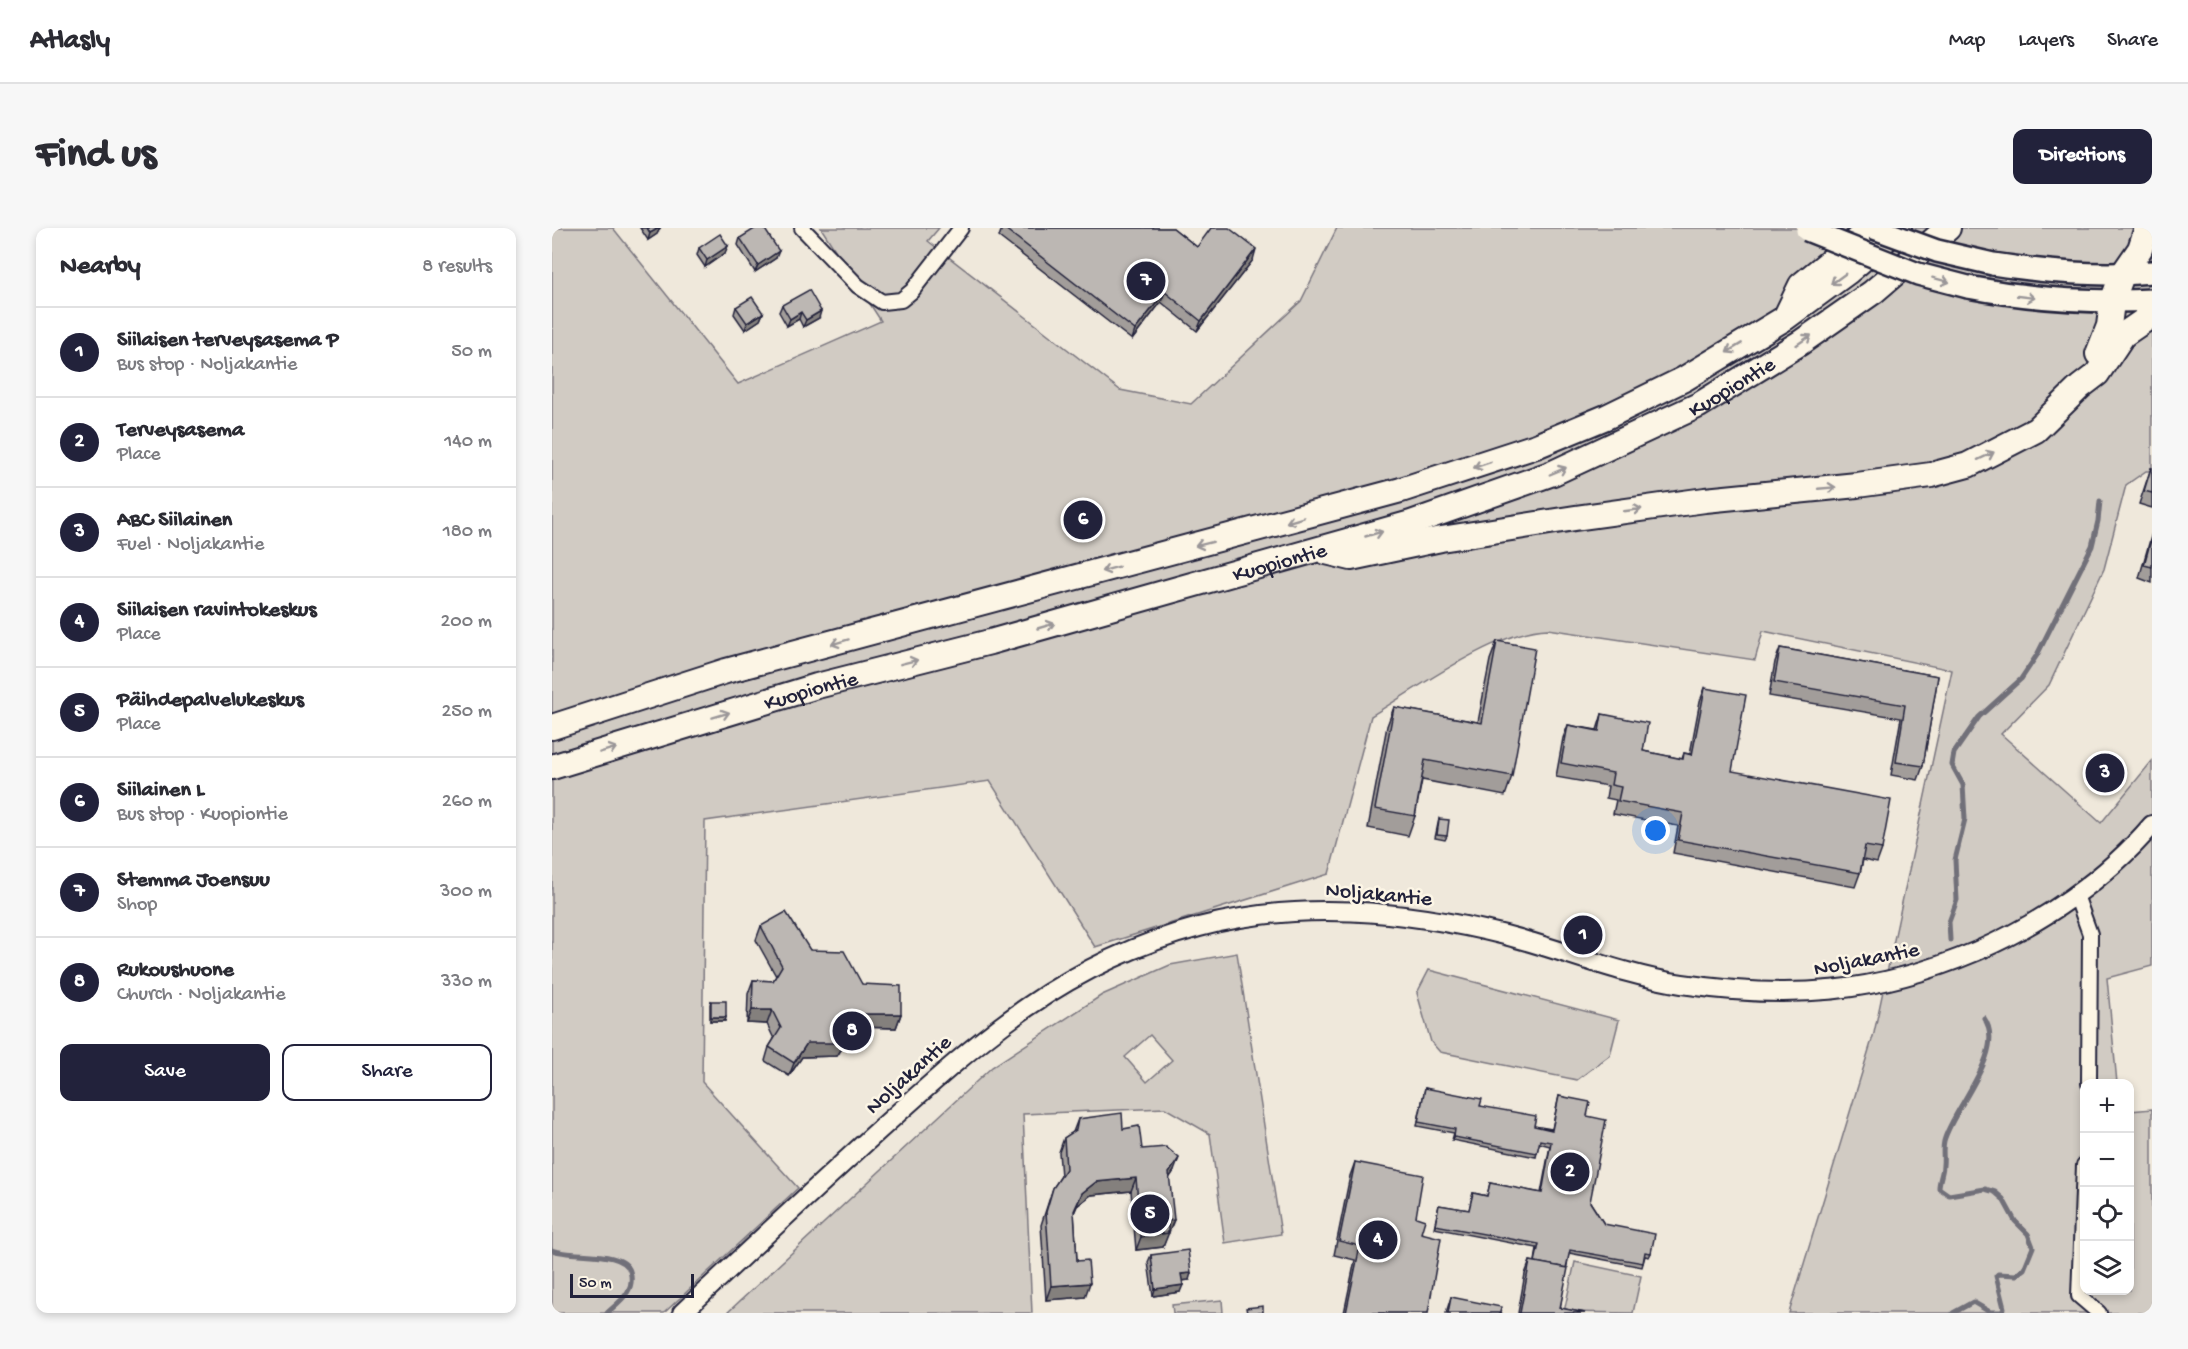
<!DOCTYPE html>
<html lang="en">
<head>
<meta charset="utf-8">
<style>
  :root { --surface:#fff; --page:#f7f7f7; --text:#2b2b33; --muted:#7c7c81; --line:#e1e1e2; --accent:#22223b }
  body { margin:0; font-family:"Gochi Hand",sans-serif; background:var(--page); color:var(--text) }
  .controls { position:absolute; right:18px; bottom:18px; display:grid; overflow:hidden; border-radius:12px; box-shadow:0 3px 9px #0003 }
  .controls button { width:54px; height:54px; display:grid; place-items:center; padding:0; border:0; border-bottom:2px solid var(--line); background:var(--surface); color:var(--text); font:30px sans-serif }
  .scale { position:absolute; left:18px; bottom:15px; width:124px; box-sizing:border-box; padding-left:6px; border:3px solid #22223b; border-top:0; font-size:16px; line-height:21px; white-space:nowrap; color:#22223b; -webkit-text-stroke:4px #fcf5e5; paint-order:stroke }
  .you { position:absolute; left:1104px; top:603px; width:21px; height:21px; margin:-15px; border:4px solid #fff; border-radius:50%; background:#1a73e8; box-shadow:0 0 0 9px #1a73e833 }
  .badge { display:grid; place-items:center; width:39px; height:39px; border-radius:50%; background:var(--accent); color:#fff; font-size:20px; font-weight:700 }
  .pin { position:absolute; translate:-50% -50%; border:3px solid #fff; box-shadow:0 2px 6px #0006 }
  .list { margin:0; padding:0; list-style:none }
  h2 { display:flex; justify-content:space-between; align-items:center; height:78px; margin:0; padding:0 24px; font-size:26px }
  h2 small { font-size:20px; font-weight:400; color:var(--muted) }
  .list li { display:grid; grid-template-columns:39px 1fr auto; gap:18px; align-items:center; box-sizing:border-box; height:90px; padding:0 24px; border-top:2px solid var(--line) }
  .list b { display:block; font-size:22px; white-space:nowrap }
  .list p { margin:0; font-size:20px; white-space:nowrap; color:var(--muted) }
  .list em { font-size:20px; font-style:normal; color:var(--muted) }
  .actions { display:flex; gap:12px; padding:18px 24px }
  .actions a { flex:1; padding:14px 0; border:2px solid var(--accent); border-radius:12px; text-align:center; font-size:21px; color:var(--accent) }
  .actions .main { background:var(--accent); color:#fff }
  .icon { flex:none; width:33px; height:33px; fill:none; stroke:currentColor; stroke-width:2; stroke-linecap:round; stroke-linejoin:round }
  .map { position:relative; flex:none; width:1600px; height:1085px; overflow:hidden; border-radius:12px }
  header { display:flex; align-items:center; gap:36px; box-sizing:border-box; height:84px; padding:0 30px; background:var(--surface); border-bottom:2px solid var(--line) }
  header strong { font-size:28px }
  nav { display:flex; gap:33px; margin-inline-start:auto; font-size:21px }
  .intro { display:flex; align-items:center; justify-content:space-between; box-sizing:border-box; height:144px; padding:0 36px }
  h1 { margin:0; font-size:42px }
  .button { padding:15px 27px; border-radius:12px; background:var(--accent); color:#fff; font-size:21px; font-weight:700 }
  main { display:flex; gap:36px; padding:0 36px }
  aside { flex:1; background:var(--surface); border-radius:12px; box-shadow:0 3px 9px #0003 }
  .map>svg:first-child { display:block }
  .green { fill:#d1cbc3; stroke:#7a767f; stroke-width:1.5; fill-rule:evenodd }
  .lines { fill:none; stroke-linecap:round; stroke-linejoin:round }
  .stream { stroke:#716f79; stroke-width:5 }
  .street-casing { stroke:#22223b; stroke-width:18 }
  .secondary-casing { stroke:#22223b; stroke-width:22 }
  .primary-casing { stroke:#22223b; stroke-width:26 }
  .highway-casing { stroke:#22223b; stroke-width:28 }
  .street { stroke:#fcf5e5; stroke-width:14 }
  .secondary { stroke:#fcf5e5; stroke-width:18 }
  .primary { stroke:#fcf5e5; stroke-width:21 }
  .highway { stroke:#fcf5e5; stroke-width:24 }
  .primary-bridge-casing { stroke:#22223b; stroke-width:26; stroke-linecap:butt }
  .primary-bridge { stroke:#fcf5e5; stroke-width:21 }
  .wall { fill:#a29d9a; stroke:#22223b; stroke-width:1.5 }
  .shaded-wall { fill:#84807d; stroke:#22223b; stroke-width:1.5 }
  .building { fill:#bcb7b3; stroke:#22223b; stroke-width:1.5 }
  .oneway { stroke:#9a9698 }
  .labels { text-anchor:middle; stroke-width:5; stroke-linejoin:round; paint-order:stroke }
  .street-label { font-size:22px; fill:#22223b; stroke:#fcf5e5 }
</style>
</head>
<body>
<header>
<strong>Atlasly</strong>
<nav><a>Map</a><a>Layers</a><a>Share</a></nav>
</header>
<div class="intro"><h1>Find us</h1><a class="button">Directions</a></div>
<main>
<aside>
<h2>Nearby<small>8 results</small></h2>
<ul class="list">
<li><span class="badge">1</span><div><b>Siilaisen terveysasema P</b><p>Bus stop · Noljakantie</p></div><em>50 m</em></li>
<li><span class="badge">2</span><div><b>Terveysasema</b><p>Place</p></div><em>140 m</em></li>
<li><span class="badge">3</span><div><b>ABC Siilainen</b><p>Fuel · Noljakantie</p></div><em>180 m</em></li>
<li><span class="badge">4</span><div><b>Siilaisen ravintokeskus</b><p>Place</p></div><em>200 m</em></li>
<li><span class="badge">5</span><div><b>Päihdepalvelukeskus</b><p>Place</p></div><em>250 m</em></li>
<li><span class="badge">6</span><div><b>Siilainen L</b><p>Bus stop · Kuopiontie</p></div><em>260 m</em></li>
<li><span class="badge">7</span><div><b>Stemma Joensuu</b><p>Shop</p></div><em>300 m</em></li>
<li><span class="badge">8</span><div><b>Rukoushuone</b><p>Church · Noljakantie</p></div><em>330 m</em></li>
</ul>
<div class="actions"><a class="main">Save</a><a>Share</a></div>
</aside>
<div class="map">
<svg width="1600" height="1085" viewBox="0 0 1600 1085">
  <rect width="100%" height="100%" fill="#efe8db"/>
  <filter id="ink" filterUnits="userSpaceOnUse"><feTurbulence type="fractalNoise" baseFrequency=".0167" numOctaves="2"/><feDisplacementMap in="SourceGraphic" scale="12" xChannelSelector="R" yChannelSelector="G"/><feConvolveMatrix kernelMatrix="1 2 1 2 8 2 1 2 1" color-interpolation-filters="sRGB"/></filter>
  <g filter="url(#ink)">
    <g class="green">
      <path d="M0,0H61L186,156L329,93L269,0H387L376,13L568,162L639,176L749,73L785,0H1600V243H1594L1574,257L1552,341L1497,457L1449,506L1549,595L1600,533V738L1555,750L1565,855L1532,856V1062H1578V883L1600,881V1085H1237L1322,805L1400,442L1211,403L1203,432L996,401C945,402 864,461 819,488L777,646L543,719L438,553L153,593L150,854L246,960L112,1085H0Z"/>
      <path d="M685,725L729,1006L673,1015L658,906L613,880L471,886L480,1085H175L440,839L550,767L618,737ZM598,807L620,832L595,854L573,829Z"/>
      <polygon points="877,742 1067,792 1058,827 1025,852 888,824 879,814 865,765"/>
      <polygon points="1023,1034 1089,1048 1081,1085 1012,1084"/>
      <polygon points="670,1072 671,1085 621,1085 620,1077"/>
    </g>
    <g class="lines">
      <g class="stream">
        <polyline points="1398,712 1397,694 1405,672 1403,632 1413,591 1411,557 1400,537 1402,525 1427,489 1469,451 1485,427 1540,318 1546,293 1548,273"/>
        <path d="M0,1022C20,1030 71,1021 78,1043C84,1063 68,1073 55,1085"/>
        <path d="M1401,1085L1421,1074L1438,1084H1450L1452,1080L1444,1048L1446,1046L1464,1047L1472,1041L1481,1019L1476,1006L1463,993L1451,971L1443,964L1433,961L1397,967L1387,960C1387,952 1391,945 1391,937C1392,929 1390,921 1392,913C1400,881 1456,823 1432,790"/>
      </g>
      <g class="street-casing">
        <g id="street">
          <polyline points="250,0 306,58 330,74 349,72 360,63 409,0"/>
          <polyline points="1524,667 1538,706 1537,856"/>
          <polyline points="1532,937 1527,1068 1547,1085"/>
        </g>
      </g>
      <g class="secondary-casing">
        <path id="secondary" d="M130,1085C195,1024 260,963 326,903C427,812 511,735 647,699C748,672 852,682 953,707C1012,722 1070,747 1130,756C1238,772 1324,766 1425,723C1490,695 1554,651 1600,597"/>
      </g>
      <g class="primary-casing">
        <g id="primary">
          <path d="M1441,36C1494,44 1546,49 1600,44"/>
          <path d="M1416,59C1478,71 1537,75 1600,72"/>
        </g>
      </g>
      <g class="highway-casing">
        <g id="highway">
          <polyline points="1234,88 1249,57 1319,0"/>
          <polyline points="1546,126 1557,98 1560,74 1570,47 1588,21 1595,0"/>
          <polyline points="774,324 799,330 889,311 1023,290 1153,272 1305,257 1379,247 1416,237 1484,202 1528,159 1545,146 1571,107 1600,87"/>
          <polyline points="0,499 174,443 849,262 984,218 1054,189 1132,151 1233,90 1297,43 1347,0"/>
          <path id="s1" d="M0,539L265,458L438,414L859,295L1001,245L1147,177L1248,115L1321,64L1396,0"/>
        </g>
      </g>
      <use href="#street" class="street"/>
      <use href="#secondary" class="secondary"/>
      <use href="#primary" class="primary"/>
      <use href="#highway" class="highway"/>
      <g class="primary-bridge-casing">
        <g id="primary-bridge">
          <polyline points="1322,0 1385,23 1441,36"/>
          <polyline points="1255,2 1366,46 1416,59"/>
        </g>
      </g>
      <use href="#primary-bridge" class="primary-bridge"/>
    </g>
    <g class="wall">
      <polygon points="88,0 108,0 105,6 96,12"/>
      <polygon points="450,0 621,0 645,19 701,32 645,103 609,74 580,112 447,9"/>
      <polygon points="188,10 224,30 203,44 186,17"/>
      <polygon points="147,20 173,25 153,39 145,27"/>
      <polygon points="230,77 267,90 251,99 247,91 235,98 227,84"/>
      <polygon points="184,79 211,85 208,92 193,102 182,86"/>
      <polygon points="1599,240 1600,240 1600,280 1587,276"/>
      <polygon points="1600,305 1600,355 1587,350"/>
      <polygon points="945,413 960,548 953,568 870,552 863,588 856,608 816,600 835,498 842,479 926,494 938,432"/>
      <polygon points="1228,420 1386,448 1371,538 1366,552 1339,547 1349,490 1217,468 1223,434"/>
      <polygon points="1153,460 1180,543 1330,621 1325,635 1311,632 1308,645 1303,659 1121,625 1126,598 1061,586 1064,572 1054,570 1056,558 1004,549 1011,510 1016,497 1045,502 1050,486 1091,523 1130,531 1132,525 1138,526 1148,473"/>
      <polygon points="887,591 895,608 893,612 883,610"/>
      <polygon points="209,698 258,722 310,756 349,786 344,800 304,799 285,828 250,829 237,848 213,833 217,819 222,811 215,796 195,795 196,766 201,752 221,753 224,748 204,712"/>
      <polygon points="159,773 174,789 173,793 158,793 158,776"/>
      <polygon points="873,860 928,878 982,898 1000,901 1007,868 1035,888 1038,974 1052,996 1099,1025 1097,1029 1093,1028 1090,1039 1017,1025 1008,1080 1033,1085 966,1085 973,1046 978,1033 983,1034 985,1020 882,1000 887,977 917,982 921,965 935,968 938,955 989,965 998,918 987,915 984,929 900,912 902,905 865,898"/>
      <polygon points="526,891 571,901 590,921 622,943 617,950 617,1005 616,1005 611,1019 584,1022 579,963 539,967 525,978 522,985 525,1033 533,1069 494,1072 489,997 501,960 509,948 507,924 512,910 521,904"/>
      <polygon points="803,934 864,989 869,1005 876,1085 792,1085 803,1032 782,1027 798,948"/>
      <polygon points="599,1027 637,1052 630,1053 628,1064 601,1068 596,1034"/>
      <polygon points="899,1069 948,1085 950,1085 894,1085"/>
    </g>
    <g class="shaded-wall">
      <polygon points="107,0 108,0 105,6 96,12 98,5"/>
      <polygon points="176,18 173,25 153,39 155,32"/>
      <polygon points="704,21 701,32 645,103 649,93"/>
      <polygon points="227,23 224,30 203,44 206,37"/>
      <polygon points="613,64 609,74 580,112 583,102"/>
      <polygon points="269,83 267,90 251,99 254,92"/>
      <polygon points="249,84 247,91 235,98 238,91"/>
      <polygon points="211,85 208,92 193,102 195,95"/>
      <polygon points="200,782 220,782 215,796 195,795"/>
      <polygon points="309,786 349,786 344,800 304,799 285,828 250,829 237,848 242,835 255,815"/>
      <polygon points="159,789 174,789 173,793 158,793"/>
      <polygon points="627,930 622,943 612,958 617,945"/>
      <polygon points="584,950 579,963 539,967 525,978 517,996 530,965 544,954"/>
      <polygon points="622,992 611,1019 584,1022 589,1009 616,993"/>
      <polygon points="639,1045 637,1052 627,1053 629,1046"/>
      <polygon points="538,1055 533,1069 494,1072 499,1058"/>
      <polygon points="631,1057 628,1064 601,1068 603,1061"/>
    </g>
    <g class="building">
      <polygon points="95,0 107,0 98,5"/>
      <polygon points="204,0 212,0 227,23 206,37 188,10"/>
      <polygon points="452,0 621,0 645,19 659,0 677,0 704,21 649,93 613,64 583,102"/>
      <polygon points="168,6 176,18 155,32 147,20"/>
      <polygon points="257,62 269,83 254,92 249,84 238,91 230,77"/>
      <polygon points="200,69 211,85 195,95 184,79"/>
      <polygon points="1599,240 1600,240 1600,265 1592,263"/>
      <polygon points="1600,308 1600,339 1592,337"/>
      <polygon points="945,413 983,420 960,548 873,532 863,588 823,581 842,479 930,495"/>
      <polygon points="1228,420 1386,448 1371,538 1344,534 1353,477 1222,454"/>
      <polygon points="1153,460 1194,467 1180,543 1339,572 1330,621 1313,618 1308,645 1126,612 1131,585 1066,573 1069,559 1059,557 1061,545 1009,535 1016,497 1047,503 1050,486 1096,495 1091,523 1131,531 1132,525 1140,527"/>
      <polygon points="887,591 897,592 895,608 885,607"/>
      <polygon points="234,684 258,722 292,723 310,756 349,758 349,786 309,786 290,815 255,815 242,835 217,819 229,800 220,782 200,782 201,752 221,753 230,738 209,698"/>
      <rect x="159" y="773" width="15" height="16"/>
      <polygon points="873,860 930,871 928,878 984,888 982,898 1000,902 1007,868 1038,874 1035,888 1054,892 1038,974 1052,996 1103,1006 1099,1025 1093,1024 1091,1035 1018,1022 1014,1040 983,1034 987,1016 883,997 887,977 917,982 921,965 935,968 938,955 990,965 999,914 988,912 985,925 902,909 903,901 866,894"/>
      <polygon points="570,885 571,901 587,898 590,921 614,919 627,930 617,945 622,992 616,993 616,1005 589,1009 584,950 544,954 530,965 522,983 525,1033 536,1032 538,1055 499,1058 494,984 501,960 514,941 512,910 524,902 526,891"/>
      <polygon points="803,934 871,947 864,989 873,992 869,1005 889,1010 876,1085 794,1085 808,1018 787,1013"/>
      <polygon points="636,1022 639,1045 629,1046 631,1057 603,1061 599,1027"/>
      <polygon points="978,1033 1016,1040 1008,1080 1033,1085 968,1085"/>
      <polygon points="899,1069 949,1079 948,1085 950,1085 896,1085"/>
      <polygon points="711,1078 711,1085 695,1085 694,1080"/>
    </g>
    <defs><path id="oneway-shaft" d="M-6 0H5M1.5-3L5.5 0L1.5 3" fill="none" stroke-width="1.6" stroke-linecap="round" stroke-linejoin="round" transform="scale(1.5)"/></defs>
    <g class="oneway">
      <use href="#oneway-shaft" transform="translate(1286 51) rotate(144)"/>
      <use href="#oneway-shaft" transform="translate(1389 52) rotate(15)"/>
      <use href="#oneway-shaft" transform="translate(1474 69) rotate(7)"/>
      <use href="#oneway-shaft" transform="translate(1252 112) rotate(-34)"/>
      <use href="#oneway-shaft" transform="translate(1182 120) rotate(149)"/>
      <use href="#oneway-shaft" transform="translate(1434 228) rotate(-25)"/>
      <use href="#oneway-shaft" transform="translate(930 237) rotate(161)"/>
      <use href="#oneway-shaft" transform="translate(1006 243) rotate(-23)"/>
      <use href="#oneway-shaft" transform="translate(1275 260) rotate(-5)"/>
      <use href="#oneway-shaft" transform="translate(1081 282) rotate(-8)"/>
      <use href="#oneway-shaft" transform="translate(743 292) rotate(164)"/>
      <use href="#oneway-shaft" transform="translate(822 306) rotate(-16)"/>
      <use href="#oneway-shaft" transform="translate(652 316) rotate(166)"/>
      <use href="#oneway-shaft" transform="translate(558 341) rotate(165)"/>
      <use href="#oneway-shaft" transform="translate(494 398) rotate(-16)"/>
      <use href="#oneway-shaft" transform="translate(288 414) rotate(163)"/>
      <use href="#oneway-shaft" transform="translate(357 434) rotate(-14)"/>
      <use href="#oneway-shaft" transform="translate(169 487) rotate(-17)"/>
      <use href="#oneway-shaft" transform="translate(56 522) rotate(-17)"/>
    </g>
  </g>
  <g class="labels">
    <g class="street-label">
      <text dy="8" stroke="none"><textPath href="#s1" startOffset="1242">Kuopiontie</textPath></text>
      <text dy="8" stroke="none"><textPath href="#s1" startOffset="756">Kuopiontie</textPath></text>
      <text dy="8" stroke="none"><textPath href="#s1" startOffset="270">Kuopiontie</textPath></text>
      <text transform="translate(827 664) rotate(5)" y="8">Noljakantie</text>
      <text transform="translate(1314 729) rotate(-11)" y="8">Noljakantie</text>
      <text transform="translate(355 845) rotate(-42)" y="8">Noljakantie</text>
    </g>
  </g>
</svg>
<div class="controls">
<button>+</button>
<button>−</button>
<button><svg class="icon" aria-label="locate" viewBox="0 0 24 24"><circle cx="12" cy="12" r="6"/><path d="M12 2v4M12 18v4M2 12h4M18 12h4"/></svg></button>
<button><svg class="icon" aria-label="layers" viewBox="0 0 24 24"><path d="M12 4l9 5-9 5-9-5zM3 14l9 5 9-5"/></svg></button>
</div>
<div class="scale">50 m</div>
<div class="you"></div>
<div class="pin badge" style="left:1031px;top:707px">1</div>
<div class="pin badge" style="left:1018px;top:944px">2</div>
<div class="pin badge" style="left:1553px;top:545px">3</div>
<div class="pin badge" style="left:826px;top:1012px">4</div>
<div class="pin badge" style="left:598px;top:986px">5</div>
<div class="pin badge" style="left:531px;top:292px">6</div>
<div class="pin badge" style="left:594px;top:53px">7</div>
<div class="pin badge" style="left:300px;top:803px">8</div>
</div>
</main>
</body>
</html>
